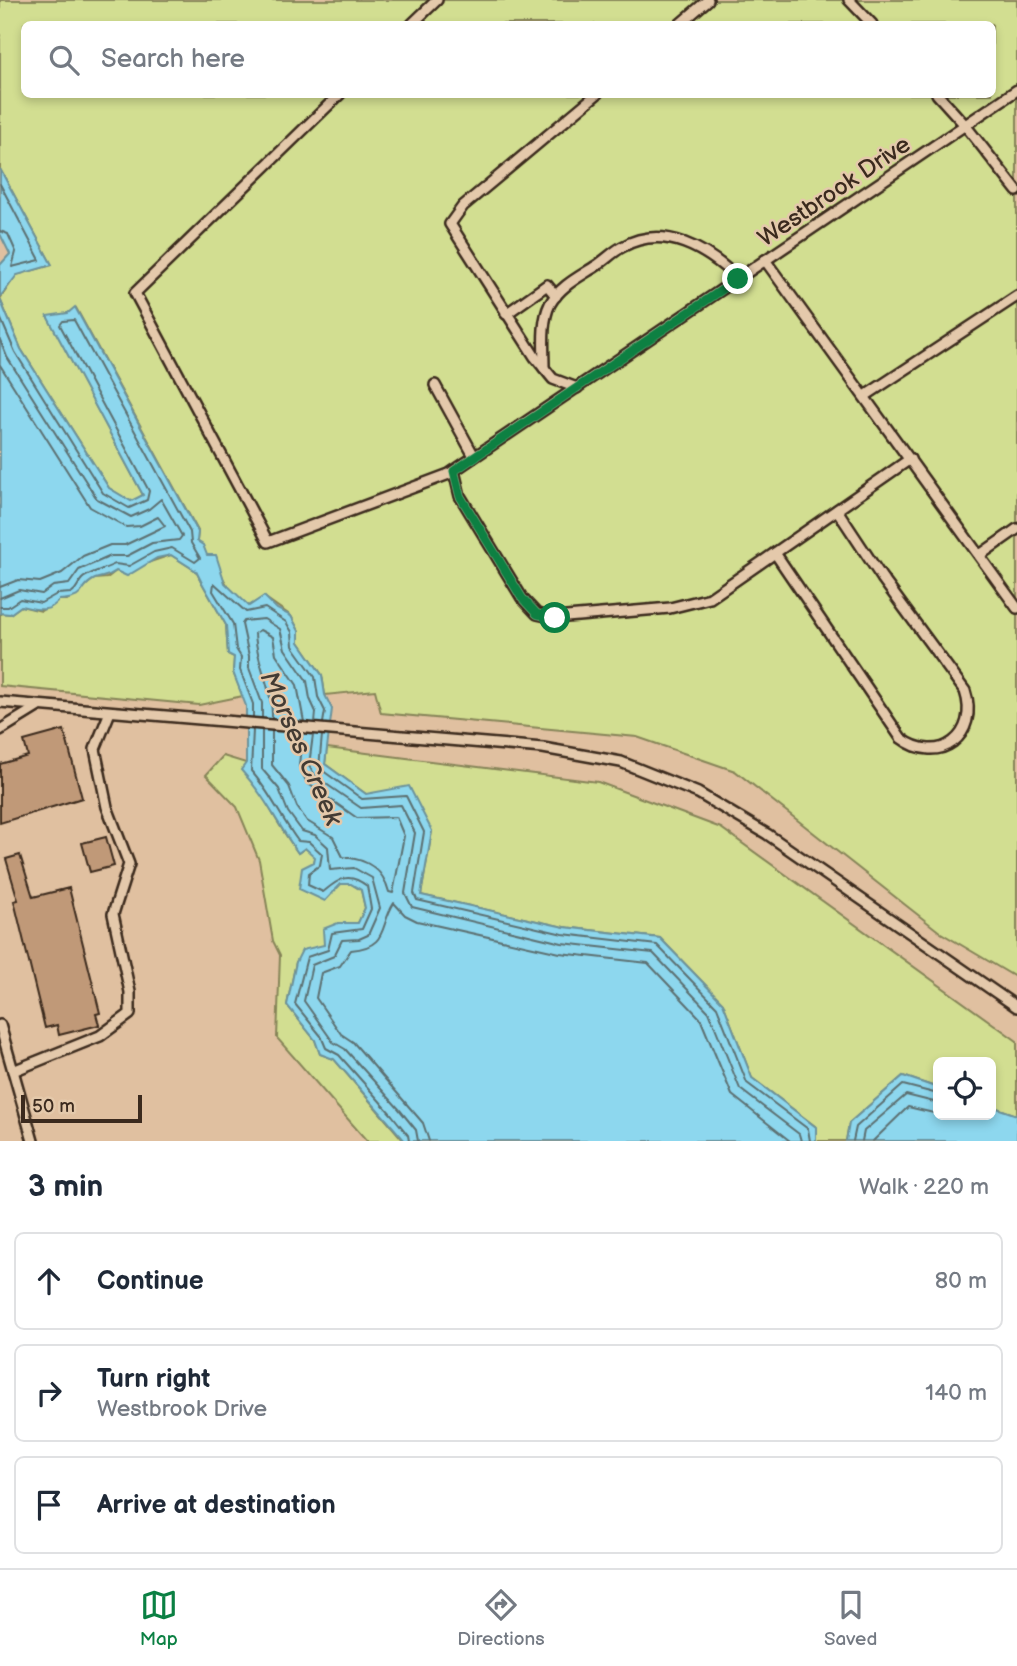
<!DOCTYPE html>
<html lang="en">
<head>
<meta charset="utf-8">
<style>
  :root { --surface:#fff; --page:#f6f6f7; --text:#1f2937; --muted:#747a83; --line:#e0e1e3; --accent:#0b8043 }
  body { margin:0; font-family:"Balsamiq Sans",sans-serif; background:var(--page); color:var(--text) }
  .controls { position:absolute; right:21px; bottom:21px; display:grid; overflow:hidden; border-radius:10px; box-shadow:0 4px 10px #0003 }
  .controls button { width:63px; height:63px; display:grid; place-items:center; padding:0; border:0; border-bottom:2px solid var(--line); background:var(--surface); color:var(--text); font:35px sans-serif }
  .scale { position:absolute; left:21px; bottom:18px; width:121px; box-sizing:border-box; padding-left:7px; border:4px solid #3b2a1e; border-top:0; font-size:19px; line-height:24px; white-space:nowrap; color:#3b2a1e; -webkit-text-stroke:5px #e4c9ab; paint-order:stroke }
  .stop { position:absolute; width:21px; height:21px; margin:-16px; border:5px solid #0b8043; border-radius:50%; background:#fff }
  .stop.end { background:#0b8043; border-color:#fff; box-shadow:0 2px 7px #0008 }
  .list { margin:0; padding:0; list-style:none }
  h2 { display:flex; justify-content:space-between; align-items:center; height:91px; margin:0; padding:0 28px; font-size:30px }
  h2 small { font-size:23px; font-weight:400; color:var(--muted) }
  .list li { display:grid; grid-template-columns:46px 1fr auto; gap:21px; align-items:center; box-sizing:border-box; height:98px; margin:0 14px 14px; padding:0 14px; border:2px solid var(--line); border-radius:10px }
  .list b { display:block; font-size:26px; white-space:nowrap }
  .list p { margin:0; font-size:23px; white-space:nowrap; color:var(--muted) }
  .list em { font-size:23px; font-style:normal; color:var(--muted) }
  .icon { flex:none; width:38px; height:38px; fill:none; stroke:currentColor; stroke-width:2; stroke-linecap:round; stroke-linejoin:round }
  .map { position:relative; flex:none; width:1017px; height:1141px; overflow:hidden }
  .search { position:absolute; background:var(--surface); box-shadow:0 4px 10px #0003; left:21px; right:21px; top:21px; height:77px; display:flex; align-items:center; gap:18px; box-sizing:border-box; padding:0 24px; border-radius:10px; color:var(--muted); font-size:26px }
  .sheet { height:427px; background:var(--surface) }
  nav { display:flex; justify-content:space-around; align-items:center; box-sizing:border-box; height:98px; border-top:2px solid var(--line); background:var(--surface); font-size:19px; color:var(--muted) }
  nav a { display:grid; justify-items:center; gap:4px }
  nav .on { color:var(--accent) }
  .map>svg:first-child { display:block }
  .green { fill:#d2de91; stroke:#868458; stroke-width:2; fill-rule:evenodd }
  .water { fill:#8dd7ee; stroke:#6c929b; stroke-width:2 }
  .lines { fill:none; stroke-linecap:round; stroke-linejoin:round }
  .shore { stroke:#5c6f71; stroke-width:2 }
  .building { fill:#c09978; stroke:#3b2a1e; stroke-width:2 }
  .service-casing { stroke:#3b2a1e; stroke-width:14 }
  .service { stroke:#e4c9ab; stroke-width:9 }
  .route { stroke:#0b8043; stroke-width:9 }
  .labels { text-anchor:middle; stroke-width:5; stroke-linejoin:round; paint-order:stroke }
  .street-label { font-size:24px; fill:#3b2a1e; stroke:#e4c9ab }
  .water-label { font-size:26px; font-style:italic; fill:#433b33; stroke:#e4c9ab }
</style>
</head>
<body>
<div class="map">
<svg width="1017" height="1141" viewBox="0 0 1017 1141">
  <rect width="100%" height="100%" fill="#e0c0a0"/>
  <filter id="ink" filterUnits="userSpaceOnUse"><feTurbulence type="fractalNoise" baseFrequency=".0143" numOctaves="2"/><feDisplacementMap in="SourceGraphic" scale="14" xChannelSelector="R" yChannelSelector="G"/><feConvolveMatrix kernelMatrix="1 2 1 2 8 2 1 2 1" color-interpolation-filters="sRGB"/></filter>
  <g filter="url(#ink)">
    <g class="green">
      <path d="M0,0H1017V978L941,933L735,771L637,737L381,713L375,690L325,695L322,675L299,642V631L291,616L264,597L249,606C230,592 220,579 216,556L206,555L197,541L198,531L76,308L68,313L48,317L143,495L131,502L109,488L21,349L0,299L16,275L52,265L0,169ZM24,24H992V94H24Z"/>
      <polygon points="171,555 196,571 201,581 226,625 228,654 234,657 233,672 243,696 199,705 0,686 0,613 10,614 21,606 41,611 59,600 67,600 94,579 107,578 116,571 123,571"/>
      <polygon points="327,748 598,782 721,828 1017,1041 1017,1115 991,1106 991,1062 938,1062 938,1088 903,1076 849,1123 846,1141 816,1141 815,1126 752,1078 723,1003 660,938 564,927 421,895 432,831 366,794 325,764"/>
      <path d="M223,756L246,763C262,795 277,824 298,853L305,848L316,856L314,862L341,884H351L361,890L365,908L358,923H338L324,945L296,962L287,1005L315,1040L320,1054L334,1059L404,1141H367L277,1038L280,955L273,941L259,860L237,807L206,775Z"/>
    </g>
    <g class="water">
      <polygon points="0,169 52,265 17,275 0,297 0,265 10,254 0,234"/>
      <path d="M0,299L21,349L109,488L131,501L143,495L47,316L68,313L75,307L198,532L197,541L203,545L207,555H216L225,583L249,606L264,596L277,609L291,616L299,631V642L322,675L325,695L332,709L325,764L366,794L409,786L432,831L421,895L564,927L660,938L723,1003L752,1078L816,1127V1141H405L334,1059L320,1054L315,1040L287,1005L296,962L302,950L324,945L323,929L338,923H358L365,908L361,890L351,884H341L325,901L299,889L302,868L314,862L315,857L305,848L298,853C278,825 265,796 241,770L246,763V706L233,672L234,657L228,654L226,625L201,581L196,571L171,555L157,558L127,576L116,571C108,577 104,576 95,579C76,588 90,598 59,600C49,614 36,609 21,606L10,614L0,613Z"/>
      <polygon points="903,1076 938,1088 938,1115 991,1115 991,1106 1017,1115 1017,1141 846,1141 849,1123"/>
    </g>
    <g class="lines">
      <g class="shore">
        <polyline points="0,184 40,260 12,267 16,252 8,234 0,231"/>
        <path d="M0,317L15,352L103,493L129,508L147,500L149,491L60,325L63,321L74,320L190,532L191,543L200,558L195,562L172,548L154,552L129,566L115,564C106,569 89,572 82,579C77,584 78,589 71,593L57,594L41,603L20,599L8,607H0"/>
        <polyline points="0,340 7,357 97,499 131,517 149,509 161,499 182,536 179,540 152,543 127,556 111,556 79,570 69,584 53,586 42,594 19,590 0,598"/>
        <polyline points="0,365 90,507 126,527 140,526 158,517 165,526 125,545 110,545 83,556 62,573 40,582 18,580 0,587"/>
        <polyline points="253,717 253,704 240,670 241,657 236,649 233,624 213,591 214,583 246,612 265,608 286,622 292,632 293,646 315,677 318,697 325,711 323,723"/>
        <polyline points="262,718 262,703 249,668 249,656 242,624 244,621 264,619 280,629 285,649 307,681 310,699 316,712 315,723"/>
        <path d="M272,719C273,689 256,662 255,633L260,630L273,637L276,654L297,685L304,722"/>
        <path d="M253,730L251,771C271,793 280,817 298,841L309,842L322,854L320,865L309,873L308,885L323,892C339,879 348,871 367,886L371,909L362,929L332,933L328,950L307,957L295,1004L321,1036L326,1048L339,1055L392,1115L408,1135L409,1141"/>
        <polyline points="262,730 262,769 279,789 288,812 302,831 315,835 328,847 330,870 354,868 372,878 380,908 368,935 359,939 342,940 334,956 312,965 304,1001 333,1042 345,1049 399,1109 416,1130 418,1141"/>
        <path d="M272,731V765L289,786L297,807L307,821L333,837L343,857C366,859 383,868 389,892L393,893L404,836L396,817L357,818L307,783L299,766L302,734"/>
        <polyline points="313,735 309,765 316,777 361,808 401,805 415,833 405,893 412,907 562,943 653,953 709,1012 740,1089 799,1134 801,1141"/>
        <polyline points="322,735 319,768 362,799 406,796 424,832 414,893 417,900 563,934 657,945 717,1007 747,1083 808,1129 810,1141"/>
        <path d="M429,1141L423,1123L353,1042L341,1034L316,998L321,973L340,966L351,950C389,947 379,926 394,903L405,915L417,921L560,953L648,963L700,1018L732,1095L790,1141"/>
        <polyline points="853,1141 856,1127 903,1085 938,1094"/>
        <polyline points="862,1141 864,1131 906,1095 938,1103"/>
        <polyline points="873,1141 908,1107 938,1114"/>
      </g>
    </g>
    <g class="building">
      <polygon points="64,730 82,798 0,823 0,764 28,756 24,741"/>
      <polygon points="106,837 114,866 90,872 82,843"/>
      <polygon points="20,855 33,897 69,888 100,1013 96,1014 99,1025 59,1035 57,1025 45,1028 14,901 18,900 6,859"/>
    </g>
    <g class="lines">
      <g class="service-casing">
        <g id="service">
          <polyline points="849,0 872,24"/>
          <polyline points="412,24 437,0"/>
          <polyline points="680,24 708,0"/>
          <polyline points="340,94 135,293 268,542 449,474 1017,90"/>
          <polyline points="937,94 965,125 1017,191"/>
          <polyline points="765,260 1017,608"/>
          <polyline points="506,314 547,285 556,296"/>
          <path d="M544,368C544,348 541,322 550,304C560,286 579,277 596,266C605,260 613,252 622,247C664,223 707,249 738,279"/>
          <polyline points="435,385 474,456"/>
          <polyline points="577,388 553,379 535,357 450,224 463,206 597,94"/>
          <polyline points="865,396 1017,296"/>
          <polyline points="454,471 460,496 522,598 537,614 555,618 670,608 710,598 910,459"/>
          <path d="M775,553L901,738C939,767 980,735 965,691L882,578L837,510"/>
          <polyline points="980,555 1017,529"/>
          <polyline points="0,702 543,748 621,762 698,793 767,834 1017,1007"/>
          <polyline points="0,730 39,706"/>
          <polyline points="0,1025 33,1141"/>
          <polyline points="13,1071 100,1036 130,1014 130,992 113,914 129,864 107,807 95,749 110,712"/>
        </g>
      </g>
      <use href="#service" class="service"/>
    </g>
  </g>
  <g class="lines" filter="url(#ink)">
    <polyline class="route" points="555,618 537,614 522,598 460,496 454,471 738,279"/>
  </g>
  <g class="labels">
    <g class="street-label">
      <text transform="translate(834 191) rotate(-34)" y="8">Westbrook Drive</text>
    </g>
    <g class="water-label">
      <text transform="translate(302 748) rotate(66)" y="9">Morses Creek</text>
    </g>
  </g>
</svg>
<div class="controls">
<button><svg class="icon" aria-label="locate" viewBox="0 0 24 24"><circle cx="12" cy="12" r="6"/><path d="M12 2v4M12 18v4M2 12h4M18 12h4"/></svg></button>
</div>
<div class="scale">50 m</div>
<div class="stop" style="left:555px;top:618px"></div>
<div class="stop end" style="left:738px;top:279px"></div>
<div class="search"><svg class="icon" aria-label="search" viewBox="0 0 24 24"><circle cx="10" cy="10" r="6"/><path d="M15 15l6 6"/></svg>Search here</div>
</div>
<section class="sheet">
<h2>3 min<small>Walk · 220 m</small></h2>
<ul class="list">
<li><svg class="icon" aria-label="ahead" viewBox="0 0 24 24"><path d="M12 20V5M6 11l6-6 6 6"/></svg><div><b>Continue</b></div><em>80 m</em></li>
<li><svg class="icon" aria-label="right" viewBox="0 0 24 24"><path d="M7 20v-9h11M14 6l5 5-5 5"/></svg><div><b>Turn right</b><p>Westbrook Drive</p></div><em>140 m</em></li>
<li><svg class="icon" aria-label="arrive" viewBox="0 0 24 24"><path d="M6 21V4h12l-3 4 3 4H6"/></svg><div><b>Arrive at destination</b></div></li>
</ul>
</section>
<nav>
<a class="on"><svg class="icon" aria-label="map" viewBox="0 0 24 24"><path d="M3 6l6-2 6 2 6-2v14l-6 2-6-2-6 2zM9 4v14M15 6v14"/></svg>Map</a>
<a><svg class="icon" aria-label="directions" viewBox="0 0 24 24"><path d="M12 3l9 9-9 9-9-9zM9 14v-3h6M13 9l2 2-2 2"/></svg>Directions</a>
<a><svg class="icon" aria-label="saved" viewBox="0 0 24 24"><path d="M7 4h10v16l-5-4-5 4z"/></svg>Saved</a>
</nav>
</body>
</html>
